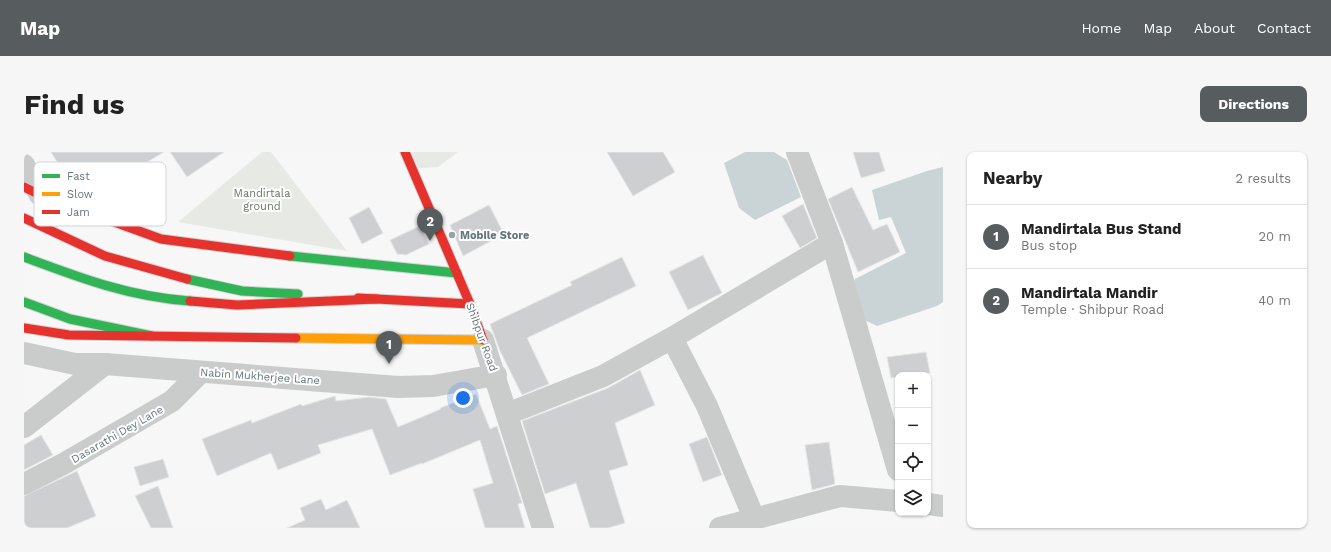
<!DOCTYPE html>
<html lang="en">
<head>
<meta charset="utf-8">
<style>
  :root { --surface:#fff; --page:#f6f6f6; --text:#222; --muted:#767676; --line:#e0e0e0; --accent:#575c5f }
  body { margin:0; font-family:"Work Sans",sans-serif; background:var(--page); color:var(--text) }
  .controls { position:absolute; right:12px; bottom:12px; display:grid; overflow:hidden; border-radius:8px; box-shadow:0 1px 3px #0004 }
  .controls button { width:36px; height:36px; display:grid; place-items:center; padding:0; border:0; border-bottom:1px solid var(--line); background:var(--surface); color:var(--text); font:20px sans-serif }
  .you { position:absolute; left:439px; top:246px; width:14px; height:14px; margin:-10px; border:3px solid #fff; border-radius:50%; background:#1a73e8; box-shadow:0 0 0 6px #1a73e833 }
  .badge { display:grid; place-items:center; width:26px; height:26px; border-radius:50%; background:var(--accent); color:#fff; font-size:13px; font-weight:700 }
  .pin { position:absolute; translate:-50% -33px; filter:drop-shadow(0 1px 2px #0008) }
  .pin::after { content:''; position:absolute; top:21px; width:14px; height:12px; background:inherit; clip-path:polygon(0 0,100% 0,50% 100%) }
  .list { margin:0; padding:0; list-style:none }
  h2 { display:flex; justify-content:space-between; align-items:center; height:52px; margin:0; padding:0 16px; font-size:17px }
  h2 small { font-size:13px; font-weight:400; color:var(--muted) }
  .list li { display:grid; grid-template-columns:26px 1fr auto; gap:12px; align-items:center; box-sizing:border-box; height:64px; padding:0 16px; border-top:1px solid var(--line) }
  .list b { display:block; font-size:15px; white-space:nowrap }
  .list p { margin:0; font-size:13px; white-space:nowrap; color:var(--muted) }
  .list em { font-size:13px; font-style:normal; color:var(--muted) }
  .icon { flex:none; width:22px; height:22px; fill:none; stroke:currentColor; stroke-width:2; stroke-linecap:round; stroke-linejoin:round }
  .map { position:relative; flex:none; width:919px; height:376px; overflow:hidden; border-radius:8px }
  header { display:flex; align-items:center; gap:24px; box-sizing:border-box; height:56px; padding:0 20px; background:var(--accent); color:#fff }
  header strong { font-size:19px }
  nav { display:flex; gap:22px; margin-inline-start:auto; font-size:14px }
  .intro { display:flex; align-items:center; justify-content:space-between; box-sizing:border-box; height:96px; padding:0 24px }
  h1 { margin:0; font-size:28px }
  .button { padding:10px 18px; border-radius:8px; background:var(--accent); color:#fff; font-size:14px; font-weight:700 }
  main { display:flex; gap:24px; padding:0 24px }
  aside { flex:1; background:var(--surface); border-radius:8px; box-shadow:0 1px 3px #0004 }
  .map>svg:first-child { display:block }
  .green { fill:#e6e9e4 }
  .water { fill:#cad4d6 }
  .building { fill:#cdcfd0; stroke:#e6e6e6 }
  .lines { fill:none; stroke-linecap:round; stroke-linejoin:round }
  .fast-casing { stroke:#d3d4d5; stroke-width:11 }
  .slow-casing { stroke:#d3d4d5; stroke-width:11 }
  .jam-casing { stroke:#d3d4d5; stroke-width:11 }
  .street { stroke:#cacccc; stroke-width:22 }
  .fast { stroke:#30b455; stroke-width:9 }
  .slow { stroke:#ff9f0a; stroke-width:9 }
  .jam { stroke:#e5322d; stroke-width:9 }
  .poi-dot { fill:#97a3aa; stroke:#fff; stroke-width:1.5 }
  .labels { text-anchor:middle; stroke-width:4; stroke-linejoin:round; paint-order:stroke }
  .park-label { font-size:11px; fill:#687863; stroke:#fff }
  .poi-label { font-size:11px; font-weight:bold; fill:#647680; stroke:#fff; text-anchor:start }
  .street-label { font-size:11px; fill:#647680; stroke:#fff }
  .key { fill:#fff; stroke:#d0d6d9; stroke-width:1 }
  .key-label { font-size:11px; fill:#647680 }
</style>
</head>
<body>
<header>
<strong>Map</strong>
<nav><a>Home</a><a>Map</a><a>About</a><a>Contact</a></nav>
</header>
<div class="intro"><h1>Find us</h1><a class="button">Directions</a></div>
<main>
<div class="map">
<svg width="919" height="376" viewBox="0 0 919 376">
  <rect width="100%" height="100%" fill="#f7f7f7"/>
  <g class="green">
    <polygon points="238,0 247,0 323,99 154,70"/>
    <polygon points="386,0 434,0 414,15 395,16"/>
  </g>
  <g class="water">
    <polygon points="721,0 750,0 763,8 777,45 731,68 715,56 700,11"/>
    <polygon points="919,15 919,150 913,154 853,174 836,166 829,133 831,127 882,101 867,65 855,68 848,38 903,19"/>
  </g>
  <g class="building">
    <polygon points="27,0 140,0 69,42 57,21 44,28"/>
    <polygon points="146,0 200,0 163,25"/>
    <polygon points="583,0 639,0 651,20 609,44"/>
    <polygon points="829,0 855,0 861,19 837,26"/>
    <polygon points="828,35 849,78 863,72 876,100 834,120 804,47"/>
    <polygon points="779,52 793,86 776,96 758,64"/>
    <polygon points="465,53 480,82 439,104 426,73"/>
    <polygon points="345,55 359,81 338,92 325,66"/>
    <polygon points="396,74 405,92 382,103 373,102 366,88"/>
    <polygon points="679,103 698,141 664,158 645,120"/>
    <polygon points="598,105 612,134 503,186 525,232 498,243 476,199 466,172 548,133 546,130"/>
    <polygon points="902,200 906,221 874,223 874,225 867,226 863,205"/>
    <polygon points="616,218 631,253 591,271 604,313 585,319 601,371 584,376 566,376 552,331 521,342 498,269 584,236"/>
    <polygon points="452,242 466,277 473,274 498,351 494,352 501,376 461,376 449,337 469,331 456,288 398,312 398,311 366,323 348,277 294,293 297,301 254,318 247,301 193,324 178,287 227,268 228,271 277,252 278,254 311,244 312,249 345,245 362,247 374,275 417,257 416,256"/>
    <polygon points="17,283 29,303 0,318 0,293"/>
    <polygon points="683,285 698,323 679,330 665,292"/>
    <polygon points="805,290 811,332 788,338 781,293"/>
    <polygon points="139,307 145,325 116,334 110,315"/>
    <polygon points="53,319 72,364 43,376 0,376 0,344"/>
    <polygon points="134,334 149,376 127,376 111,344"/>
    <polygon points="297,347 302,358 323,348 336,376 263,376 281,368 276,356"/>
  </g>
  <g class="lines">
    <g class="fast-casing">
      <g id="fast">
        <polyline points="266,104 433,121"/>
        <path d="M0,105C56,126 106,145 166,149"/>
        <polyline points="163,127 218,139 274,142"/>
        <polyline points="0,150 46,167 128,184"/>
      </g>
    </g>
    <g class="slow-casing">
      <polyline id="slow" points="272,186 459,188"/>
    </g>
    <g class="jam-casing">
      <g id="jam">
        <polyline points="381,0 446,152 459,188"/>
        <polyline points="0,35 16,43 137,87 266,104"/>
        <polyline points="0,66 81,104 163,127"/>
        <polyline points="334,146 446,152"/>
        <polyline points="166,149 213,153 353,147"/>
        <polyline points="0,176 45,183 272,186"/>
      </g>
    </g>
    <g class="street">
      <polyline points="773,0 808,91 874,318"/>
      <polyline points="0,13 16,43"/>
      <polyline points="648,186 683,254 730,366"/>
      <polyline points="459,188 519,376"/>
      <polyline points="0,201 51,212 81,212 374,235 409,234 472,223"/>
      <polyline points="483,262 579,224 648,186 808,91"/>
      <polyline points="0,275 81,212"/>
      <polyline points="0,332 41,311 148,249 177,220"/>
      <polyline points="904,352 919,354"/>
      <polyline points="696,376 816,344 874,349"/>
    </g>
    <use href="#fast" class="fast"/>
    <use href="#slow" class="slow"/>
    <use href="#jam" class="jam"/>
  </g>
  <circle class="poi-dot" cx="428" cy="83" r="4"/>
  <g class="labels">
    <g class="park-label">
      <text x="238" y="45">Mandirtala<tspan x="238" dy="13">ground</tspan></text>
    </g>
    <g class="poi-label">
      <text x="436" y="87">Mobile Store</text>
    </g>
    <g class="street-label">
      <text transform="translate(458 185) rotate(70)" y="4">Shibpur Road</text>
      <text transform="translate(236 224) rotate(4)" y="4">Nabin Mukherjee Lane</text>
      <text transform="translate(93 282) rotate(-30)" y="4">Dasarathi Dey Lane</text>
    </g>
  </g>
  <rect x="10" y="10" width="132" height="64" rx="6" class="key"/>
  <rect x="18" y="22" width="18" height="4" fill="#30b455"/>
  <rect x="18" y="40" width="18" height="4" fill="#ff9f0a"/>
  <rect x="18" y="58" width="18" height="4" fill="#e5322d"/>
  <g class="key-label">
    <text x="43" y="28">Fast</text>
    <text x="43" y="46">Slow</text>
    <text x="43" y="64">Jam</text>
  </g>
</svg>
<div class="controls">
<button>+</button>
<button>−</button>
<button><svg class="icon" aria-label="locate" viewBox="0 0 24 24"><circle cx="12" cy="12" r="6"/><path d="M12 2v4M12 18v4M2 12h4M18 12h4"/></svg></button>
<button><svg class="icon" aria-label="layers" viewBox="0 0 24 24"><path d="M12 4l9 5-9 5-9-5zM3 14l9 5 9-5"/></svg></button>
</div>
<div class="you"></div>
<div class="pin badge" style="left:365px;top:212px">1</div>
<div class="pin badge" style="left:406px;top:89px">2</div>
</div>
<aside>
<h2>Nearby<small>2 results</small></h2>
<ul class="list">
<li><span class="badge">1</span><div><b>Mandirtala Bus Stand</b><p>Bus stop</p></div><em>20 m</em></li>
<li><span class="badge">2</span><div><b>Mandirtala Mandir</b><p>Temple · Shibpur Road</p></div><em>40 m</em></li>
</ul>
</aside>
</main>
</body>
</html>
